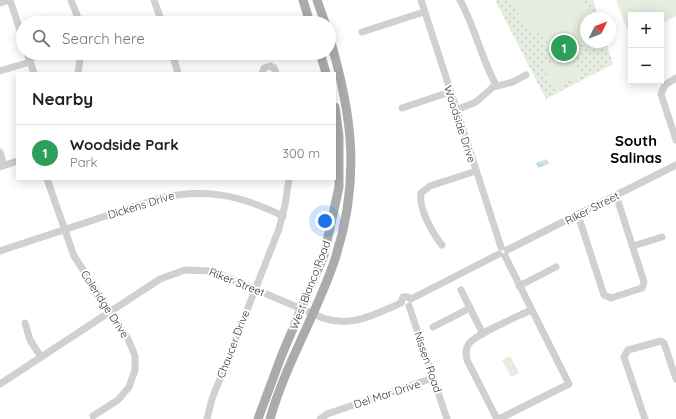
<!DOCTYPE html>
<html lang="en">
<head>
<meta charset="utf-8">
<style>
  :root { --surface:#fff; --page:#f6f6f6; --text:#222; --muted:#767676; --line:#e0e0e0; --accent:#2563eb }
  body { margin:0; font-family:Quicksand,sans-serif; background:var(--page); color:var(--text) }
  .controls { position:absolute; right:12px; top:12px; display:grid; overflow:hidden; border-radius:0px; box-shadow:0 2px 10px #0003 }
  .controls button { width:36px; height:36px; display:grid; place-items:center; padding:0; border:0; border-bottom:1px solid var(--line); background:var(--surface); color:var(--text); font:20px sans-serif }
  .compass { position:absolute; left:580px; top:12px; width:36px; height:36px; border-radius:50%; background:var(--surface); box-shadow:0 2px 10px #0003; rotate:47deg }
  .you { position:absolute; left:325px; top:221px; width:14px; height:14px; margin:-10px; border:3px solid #fff; border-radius:50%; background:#1a73e8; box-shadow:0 0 0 6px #1a73e833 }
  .badge { display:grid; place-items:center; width:26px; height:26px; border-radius:50%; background:var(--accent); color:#fff; font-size:13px; font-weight:700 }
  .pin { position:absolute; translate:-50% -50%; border:2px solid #fff; box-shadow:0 1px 4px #0006 }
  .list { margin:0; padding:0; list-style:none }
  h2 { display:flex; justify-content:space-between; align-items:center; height:52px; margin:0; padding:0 16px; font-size:17px }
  h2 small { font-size:13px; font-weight:400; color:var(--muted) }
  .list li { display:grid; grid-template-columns:26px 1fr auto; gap:12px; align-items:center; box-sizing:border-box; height:56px; padding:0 16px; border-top:1px solid var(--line) }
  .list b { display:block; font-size:15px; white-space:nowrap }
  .list p { margin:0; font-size:13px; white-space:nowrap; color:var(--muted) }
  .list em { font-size:13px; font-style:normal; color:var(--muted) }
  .icon { flex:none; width:22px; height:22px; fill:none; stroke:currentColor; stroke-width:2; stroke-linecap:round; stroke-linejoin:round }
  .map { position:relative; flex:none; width:676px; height:419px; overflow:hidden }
  .search { position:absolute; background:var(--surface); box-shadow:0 2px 10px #0003; left:16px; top:16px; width:320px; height:44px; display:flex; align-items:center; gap:10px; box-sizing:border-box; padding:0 14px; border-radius:22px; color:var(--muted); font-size:15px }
  .panel { position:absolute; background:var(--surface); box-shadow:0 2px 10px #0003; left:16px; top:72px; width:320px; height:108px; border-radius:0px }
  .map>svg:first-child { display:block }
  .green { fill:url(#green-dots) }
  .pitch { fill:#e6ecdf }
  .water { fill:url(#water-ripples) }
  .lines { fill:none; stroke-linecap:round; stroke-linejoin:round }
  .minor { stroke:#d0d0d0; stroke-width:7 }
  .major { stroke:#ababab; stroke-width:9 }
  .labels { text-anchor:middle; stroke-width:4; stroke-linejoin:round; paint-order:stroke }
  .street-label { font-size:11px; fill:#333; stroke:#fff }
  .district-label { font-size:15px; font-weight:bold; fill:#000; stroke:#fff }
</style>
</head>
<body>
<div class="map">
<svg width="676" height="419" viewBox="0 0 676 419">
  <defs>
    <pattern id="green-dots" width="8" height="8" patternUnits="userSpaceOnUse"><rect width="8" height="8" fill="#e6ecdf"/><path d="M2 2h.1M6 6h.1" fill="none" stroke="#c6cbc0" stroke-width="1.8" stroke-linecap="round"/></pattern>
    <pattern id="water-ripples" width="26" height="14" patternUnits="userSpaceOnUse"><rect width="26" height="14" fill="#cfe2ee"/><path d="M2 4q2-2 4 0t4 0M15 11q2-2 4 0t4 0" fill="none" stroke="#b2c2cd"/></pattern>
  </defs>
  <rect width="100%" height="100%" fill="#fff"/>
  <polygon class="green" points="495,0 593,0 599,18 586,18 586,42 606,42 613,64 546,99"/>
  <g class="pitch">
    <path d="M511,0H583L590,18H586V40C554,48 522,32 511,0Z"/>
    <polygon points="616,0 676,0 676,16 661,24 661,15 631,15 631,39"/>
    <polygon points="569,53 581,75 554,88 543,67"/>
    <polygon points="510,356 519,373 511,377 502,360"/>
  </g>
  <polygon class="water" points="547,159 549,164 538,168 536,163"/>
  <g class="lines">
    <g class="minor">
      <polyline points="10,0 23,39"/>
      <polyline points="71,0 80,23"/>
      <polyline points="154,0 162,23"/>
      <polyline points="421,0 501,247"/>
      <path d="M460,0C475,27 481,58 496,85"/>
      <polyline points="0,3 9,0"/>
      <polyline points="362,32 424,12"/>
      <polyline points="27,53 34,73"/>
      <polyline points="172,53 178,73"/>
      <polyline points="0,71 30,62"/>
      <polyline points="78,73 81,53"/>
      <polyline points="262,73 264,68 270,66 274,68 276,73"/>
      <polyline points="676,78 665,85 661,94 676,140"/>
      <polyline points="402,108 450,92"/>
      <polyline points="456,110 476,102 493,87 513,82 526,75"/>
      <polyline points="0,152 4,165"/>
      <polyline points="0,167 17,161"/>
      <polyline points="47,179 74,256 128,339 135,356 135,370 129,387 118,400 93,416"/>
      <polyline points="578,215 604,295 611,298 642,288 644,282 616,195"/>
      <path d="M442,245C433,234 418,208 421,193L430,186L476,171"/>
      <polyline points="633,246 662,237"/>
      <polyline points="507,250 676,165"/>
      <path d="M0,251L160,198C207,188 240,195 283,216"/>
      <polyline points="519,286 556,267"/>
      <polyline points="461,290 483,334"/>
      <polyline points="411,299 499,254"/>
      <polyline points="401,303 403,297 408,297 411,299"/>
      <polyline points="409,306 447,419"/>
      <polyline points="25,323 30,340 41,357"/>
      <polyline points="433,327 470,308"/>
      <path d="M0,384L160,279L185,270L212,271L323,318C352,328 375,314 401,303"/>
      <polyline points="207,419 212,399 279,229 285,205 289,179"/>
      <polyline points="320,419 327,414 433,378"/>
      <path d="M497,419L467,360C466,355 465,350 468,345C473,335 519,316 531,310"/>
      <polyline points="499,419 569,384 505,256"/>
      <polyline points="645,419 624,357 628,350 661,341 664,343 676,379"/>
    </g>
    <g class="major">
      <polyline points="303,0 310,23"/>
      <polyline points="317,0 325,23"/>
      <polyline points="320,53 326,73"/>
      <polyline points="258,419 281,357 324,255 339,187 339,136 335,107"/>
      <path d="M270,419C285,365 316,315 334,262C361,182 353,115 329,36"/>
    </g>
  </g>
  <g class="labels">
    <g class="street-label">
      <text transform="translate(460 124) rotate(72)" y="4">Woodside Drive</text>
      <text transform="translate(141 205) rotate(-17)" y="4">Dickens Drive</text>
      <text transform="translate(592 208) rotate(-27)" y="4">Riker Street</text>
      <text transform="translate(237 282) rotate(22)" y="4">Riker Street</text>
      <text transform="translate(310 285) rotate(-69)" y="4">West Blanco Road</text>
      <text transform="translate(105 304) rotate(57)" y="4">Coleridge Drive</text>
      <text transform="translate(233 344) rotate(-69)" y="4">Chaucer Drive</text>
      <text transform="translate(428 362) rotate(71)" y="4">Nissen Road</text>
      <text transform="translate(387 394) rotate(-18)" y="4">Del Mar Drive</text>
    </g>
    <g class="district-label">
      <text x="636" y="146">South<tspan x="636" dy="17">Salinas</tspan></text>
    </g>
  </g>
</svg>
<div class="controls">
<button>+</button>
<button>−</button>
</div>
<svg class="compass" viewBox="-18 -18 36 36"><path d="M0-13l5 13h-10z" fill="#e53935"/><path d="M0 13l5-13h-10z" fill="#767676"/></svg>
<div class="you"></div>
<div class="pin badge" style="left:564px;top:48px;background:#2e9e5b">1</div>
<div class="search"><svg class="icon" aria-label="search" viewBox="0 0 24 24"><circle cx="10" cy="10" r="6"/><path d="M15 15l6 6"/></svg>Search here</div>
<section class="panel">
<h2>Nearby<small></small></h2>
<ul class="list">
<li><span class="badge" style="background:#2e9e5b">1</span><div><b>Woodside Park</b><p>Park</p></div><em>300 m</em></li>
</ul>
</section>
</div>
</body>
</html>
